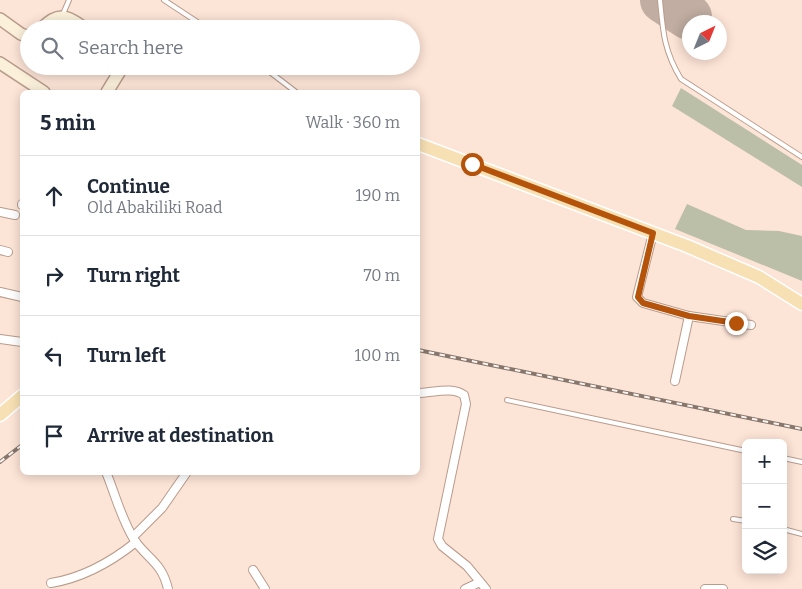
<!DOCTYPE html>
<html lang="en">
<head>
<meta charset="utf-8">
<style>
  :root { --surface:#fff; --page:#f6f6f7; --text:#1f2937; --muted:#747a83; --line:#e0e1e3 }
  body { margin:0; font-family:Bitter,serif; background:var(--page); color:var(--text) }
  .controls { position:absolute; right:15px; bottom:15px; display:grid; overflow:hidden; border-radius:8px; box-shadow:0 2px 12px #0003 }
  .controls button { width:45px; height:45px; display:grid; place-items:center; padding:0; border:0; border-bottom:1px solid var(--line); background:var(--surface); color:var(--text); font:25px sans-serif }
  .compass { position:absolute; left:682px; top:15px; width:45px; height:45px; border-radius:50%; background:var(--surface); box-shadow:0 2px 12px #0003; rotate:43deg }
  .stop { position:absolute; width:15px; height:15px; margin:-11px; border:4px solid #b45309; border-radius:50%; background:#fff }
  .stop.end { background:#b45309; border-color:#fff; box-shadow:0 1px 5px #0008 }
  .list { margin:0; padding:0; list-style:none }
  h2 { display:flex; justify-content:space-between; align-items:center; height:65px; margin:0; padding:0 20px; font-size:21px }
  h2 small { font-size:16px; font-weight:400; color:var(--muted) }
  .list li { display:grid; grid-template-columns:32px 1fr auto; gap:15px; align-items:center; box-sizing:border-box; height:80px; padding:0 20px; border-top:1px solid var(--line) }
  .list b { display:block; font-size:19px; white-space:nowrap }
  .list p { margin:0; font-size:16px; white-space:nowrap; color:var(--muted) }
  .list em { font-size:16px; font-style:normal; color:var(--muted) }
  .icon { flex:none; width:28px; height:28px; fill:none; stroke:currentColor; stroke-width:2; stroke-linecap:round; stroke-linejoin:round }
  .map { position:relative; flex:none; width:802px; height:589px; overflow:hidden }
  .search { position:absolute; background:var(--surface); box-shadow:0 2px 12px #0003; left:20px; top:20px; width:400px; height:55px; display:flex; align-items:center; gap:12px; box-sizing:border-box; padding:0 18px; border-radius:28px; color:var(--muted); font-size:19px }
  .panel { position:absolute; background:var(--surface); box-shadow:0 2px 12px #0003; left:20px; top:90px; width:400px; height:385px; border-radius:8px }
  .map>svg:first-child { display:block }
  .green { fill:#bbbfa8 }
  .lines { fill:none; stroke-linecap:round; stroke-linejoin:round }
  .runway { stroke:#c1ada1; stroke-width:46 }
  .lane-casing { stroke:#b99c8c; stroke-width:6 }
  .street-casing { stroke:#b99c8c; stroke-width:10 }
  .secondary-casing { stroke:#b99c8c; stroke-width:14 }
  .primary-casing { stroke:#fff; stroke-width:15 }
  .lane { stroke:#fff; stroke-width:4 }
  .street { stroke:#fff; stroke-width:8 }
  .secondary { stroke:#fbf0da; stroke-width:11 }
  .primary { stroke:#f7e0b4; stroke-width:12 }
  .rail-casing { stroke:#86766c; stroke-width:4 }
  .rail { stroke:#fbf5f1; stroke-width:2; stroke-dasharray:5.5; stroke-linecap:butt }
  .route { stroke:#b45309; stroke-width:6 }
</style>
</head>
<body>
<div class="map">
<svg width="802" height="589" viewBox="0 0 802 589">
  <rect width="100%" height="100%" fill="#fce4d6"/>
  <g class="green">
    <polygon points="681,88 802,165 802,187 672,106"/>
    <polygon points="687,204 746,230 779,231 802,236 802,281 675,229"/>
  </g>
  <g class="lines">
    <polyline class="runway" points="663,0 689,17"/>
    <g class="lane-casing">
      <g id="lane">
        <polyline points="164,0 208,29"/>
        <path d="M660,0C663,32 664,51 681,79L802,157"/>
        <polyline points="63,14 69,0"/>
        <polyline points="262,66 296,92"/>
        <polyline points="507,400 746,451"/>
        <polyline points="783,458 802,462"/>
        <polyline points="733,519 746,521"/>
        <polyline points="783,529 802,534"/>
      </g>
    </g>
    <g class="street-casing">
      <g id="street">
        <polyline points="22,204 22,205"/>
        <polyline points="0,212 15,215"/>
        <polyline points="653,233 637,297 643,303 689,316 751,325"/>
        <polyline points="0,250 8,252"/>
        <polyline points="0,292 22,297"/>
        <polyline points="0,339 22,342"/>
        <polyline points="675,381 689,316"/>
        <path d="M418,393C432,393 452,386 464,395L466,404L438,539L442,546L467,566L486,589"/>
        <path d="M106,472C116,496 121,519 135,541C149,560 162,563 168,589"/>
        <polyline points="133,537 162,508 187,472"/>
        <polyline points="253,570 265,589"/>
        <path d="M51,583C82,578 111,562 136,542"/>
        <polyline points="465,589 480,582"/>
        <polyline points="705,589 723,589"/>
      </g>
    </g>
    <g class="secondary-casing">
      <g id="secondary">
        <polyline points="0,19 21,34 29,37"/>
        <path d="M41,29C59,10 67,16 86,29"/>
        <polyline points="0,63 44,92"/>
        <polyline points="107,92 123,66"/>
      </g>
    </g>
    <g class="primary-casing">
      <g id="primary">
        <polyline points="418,144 687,246 759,277 802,304"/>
        <polyline points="0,415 22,396"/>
      </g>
    </g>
    <use href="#lane" class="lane"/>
    <use href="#street" class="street"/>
    <use href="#secondary" class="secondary"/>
    <use href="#primary" class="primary"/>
    <g class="rail-casing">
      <g id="rail">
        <polyline points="418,350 802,429"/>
        <polyline points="0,462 22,445"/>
      </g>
    </g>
    <use href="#rail" class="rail"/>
  </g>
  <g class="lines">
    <polyline class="route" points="472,164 653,233 638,297 643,303 689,316 736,323"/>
  </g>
</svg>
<div class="controls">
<button>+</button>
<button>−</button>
<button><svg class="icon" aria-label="layers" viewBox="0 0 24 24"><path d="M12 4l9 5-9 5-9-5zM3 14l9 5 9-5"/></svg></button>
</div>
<svg class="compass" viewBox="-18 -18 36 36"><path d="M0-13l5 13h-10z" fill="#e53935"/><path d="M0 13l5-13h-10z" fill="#747a83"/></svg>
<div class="stop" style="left:472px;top:164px"></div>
<div class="stop end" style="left:736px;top:323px"></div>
<div class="search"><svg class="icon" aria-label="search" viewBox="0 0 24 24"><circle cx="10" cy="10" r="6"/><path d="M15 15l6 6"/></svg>Search here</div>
<section class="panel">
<h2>5 min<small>Walk · 360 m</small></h2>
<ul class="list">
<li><svg class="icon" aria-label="ahead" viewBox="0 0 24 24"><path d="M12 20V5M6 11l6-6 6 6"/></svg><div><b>Continue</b><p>Old Abakiliki Road</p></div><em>190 m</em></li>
<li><svg class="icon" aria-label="right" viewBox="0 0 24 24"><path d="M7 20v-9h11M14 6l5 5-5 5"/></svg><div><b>Turn right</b></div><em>70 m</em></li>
<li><svg class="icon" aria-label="left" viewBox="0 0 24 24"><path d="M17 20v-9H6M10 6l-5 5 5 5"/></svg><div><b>Turn left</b></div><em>100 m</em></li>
<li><svg class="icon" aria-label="arrive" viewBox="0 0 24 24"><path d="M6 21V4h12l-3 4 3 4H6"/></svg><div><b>Arrive at destination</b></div></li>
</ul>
</section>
</div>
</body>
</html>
